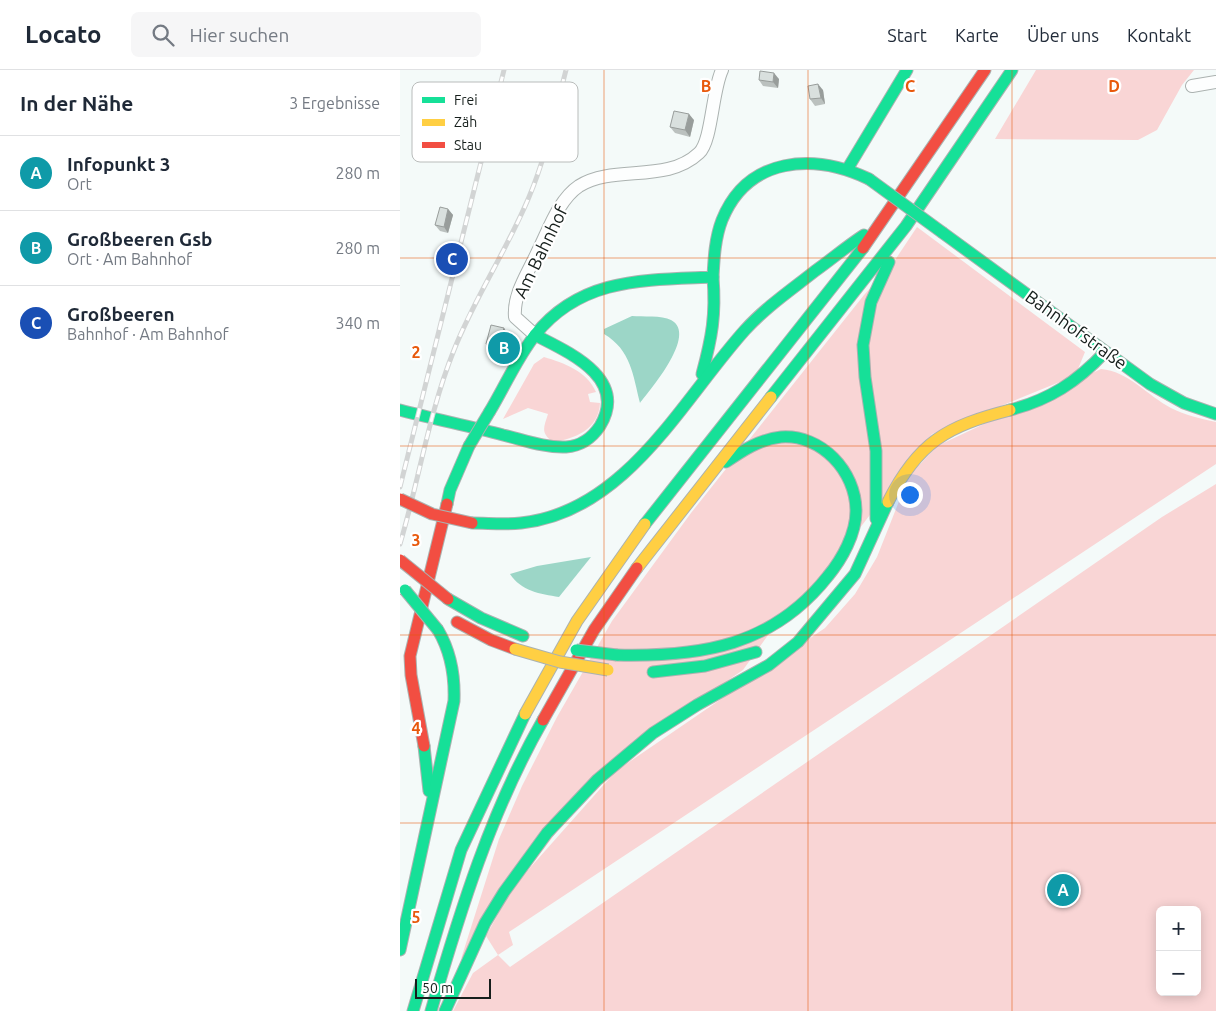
<!DOCTYPE html>
<html lang="de">
<head>
<meta charset="utf-8">
<style>
  :root { --surface:#fff; --page:#f6f6f7; --text:#1f2937; --muted:#747a83; --line:#e0e1e3; --accent:#646c69 }
  body { margin:0; font-family:Ubuntu,sans-serif; background:var(--page); color:var(--text) }
  .controls { position:absolute; right:15px; bottom:15px; display:grid; overflow:hidden; border-radius:8px; box-shadow:0 2px 12px #0003 }
  .controls button { width:45px; height:45px; display:grid; place-items:center; padding:0; border:0; border-bottom:1px solid var(--line); background:var(--surface); color:var(--text); font:25px sans-serif }
  .scale { position:absolute; left:15px; bottom:12px; width:76px; box-sizing:border-box; padding-left:5px; border:2px solid #161f1c; border-top:0; font-size:14px; line-height:18px; white-space:nowrap; color:#161f1c; -webkit-text-stroke:4px #fff; paint-order:stroke }
  .you { position:absolute; left:509px; top:424px; width:18px; height:18px; margin:-12px; border:4px solid #fff; border-radius:50%; background:#1a73e8; box-shadow:0 0 0 8px #1a73e833 }
  .badge { display:grid; place-items:center; width:32px; height:32px; border-radius:50%; background:var(--accent); color:#fff; font-size:16px; font-weight:700 }
  .pin { position:absolute; translate:-50% -50%; border:2px solid #fff; box-shadow:0 1px 5px #0006 }
  .list { margin:0; padding:0; list-style:none }
  h2 { display:flex; justify-content:space-between; align-items:center; height:65px; margin:0; padding:0 20px; font-size:21px }
  h2 small { font-size:16px; font-weight:400; color:var(--muted) }
  .list li { display:grid; grid-template-columns:32px 1fr auto; gap:15px; align-items:center; box-sizing:border-box; height:75px; padding:0 20px; border-top:1px solid var(--line) }
  .list b { display:block; font-size:19px; white-space:nowrap }
  .list p { margin:0; font-size:16px; white-space:nowrap; color:var(--muted) }
  .list em { font-size:16px; font-style:normal; color:var(--muted) }
  .icon { flex:none; width:28px; height:28px; fill:none; stroke:currentColor; stroke-width:2; stroke-linecap:round; stroke-linejoin:round }
  .map { position:relative; flex:none; width:816px; height:941px; overflow:hidden }
  header { display:flex; align-items:center; gap:30px; box-sizing:border-box; height:70px; padding:0 25px; background:var(--surface); border-bottom:1px solid var(--line) }
  header strong { font-size:24px }
  nav { display:flex; gap:28px; margin-inline-start:auto; font-size:18px }
  .search { width:350px; height:45px; background:var(--page); display:flex; align-items:center; gap:12px; box-sizing:border-box; padding:0 18px; border-radius:8px; color:var(--muted); font-size:19px }
  main { display:flex }
  aside { flex:1; background:var(--surface) }
  .map>svg:first-child { display:block }
  .green { fill:#f9d5d5; fill-rule:evenodd }
  .water { fill:#9cd6c7 }
  .lines { fill:none; stroke-linecap:round; stroke-linejoin:round }
  .street-casing { stroke:#abb2b0; stroke-width:14 }
  .fast-casing { stroke:#abb2b0; stroke-width:13 }
  .slow-casing { stroke:#abb2b0; stroke-width:13 }
  .jam-casing { stroke:#abb2b0; stroke-width:13 }
  .street { stroke:#fdfefe; stroke-width:12 }
  .fast { stroke:#16e098; stroke-width:11 }
  .slow { stroke:#ffcf43; stroke-width:11 }
  .jam { stroke:#f24e42; stroke-width:11 }
  .rail-casing { stroke:#d2d4d4; stroke-width:5 }
  .rail { stroke:#fff; stroke-width:3; stroke-dasharray:9; stroke-linecap:butt }
  .fast-bridge-casing { stroke:#abb2b0; stroke-width:13; stroke-linecap:butt }
  .slow-bridge-casing { stroke:#abb2b0; stroke-width:13; stroke-linecap:butt }
  .jam-bridge-casing { stroke:#abb2b0; stroke-width:13; stroke-linecap:butt }
  .fast-bridge { stroke:#16e098; stroke-width:11 }
  .slow-bridge { stroke:#ffcf43; stroke-width:11 }
  .jam-bridge { stroke:#f24e42; stroke-width:11 }
  .wall { fill:#bbc1bf }
  .shaded-wall { fill:#989d9b }
  .building { fill:#d9e0de; stroke:#989d9b }
  .grid { fill:none; stroke:#e8590c; stroke-width:1; stroke-opacity:0.55 }
  .labels { text-anchor:middle; stroke-width:4.5; stroke-linejoin:round; paint-order:stroke }
  .street-label { font-size:18px; fill:#161f1c; stroke:#fff }
  .key { fill:#fff; stroke:#b9bcbb; stroke-width:1 }
  .key-label { font-size:14px; fill:#161f1c }
  .grid-label { font-size:16px; text-anchor:middle; font-weight:bold; fill:#e8590c; stroke:#fff; stroke-width:4.5; stroke-linejoin:round; paint-order:stroke }
</style>
</head>
<body>
<header>
<strong>Locato</strong>
<div class="search"><svg class="icon" aria-label="search" viewBox="0 0 24 24"><circle cx="10" cy="10" r="6"/><path d="M15 15l6 6"/></svg>Hier suchen</div>
<nav><a>Start</a><a>Karte</a><a>Über uns</a><a>Kontakt</a></nav>
</header>
<main>
<aside>
<h2>In der Nähe<small>3 Ergebnisse</small></h2>
<ul class="list">
<li><span class="badge" style="background:#0f9aa8">A</span><div><b>Infopunkt 3</b><p>Ort</p></div><em>280 m</em></li>
<li><span class="badge" style="background:#0f9aa8">B</span><div><b>Großbeeren Gsb</b><p>Ort · Am Bahnhof</p></div><em>280 m</em></li>
<li><span class="badge" style="background:#1a4fb4">C</span><div><b>Großbeeren</b><p>Bahnhof · Am Bahnhof</p></div><em>340 m</em></li>
</ul>
</aside>
<div class="map">
<svg width="816" height="941" viewBox="0 0 816 941">
  <rect width="100%" height="100%" fill="#f4faf9"/>
  <g class="green">
    <polygon points="636,0 794,0 782,15 757,60 738,70 595,69"/>
    <polygon points="517,157 685,282 678,299 667,309 532,364 420,510 384,543 343,600 210,691 61,889 99,769 122,716 157,647 212,551 291,443 464,225 493,193"/>
    <path d="M144,287C164,293 187,301 196,322L188,324L190,332L200,333C199,359 175,369 153,372C140,363 144,357 148,344L128,338L103,349L134,294Z"/>
    <path d="M701,299C728,301 748,326 771,338C785,345 801,349 816,352V394L109,862L113,875L98,885L110,897L762,447L816,414V941H53L73,903L98,885L86,866L113,817L216,701L425,558L455,524L477,487L509,406L537,376ZM760,840H797V922H760Z"/>
  </g>
  <g class="water">
    <path d="M232,246C242,247 262,245 271,250C298,264 251,319 240,333C233,305 231,280 204,264V259Z"/>
    <path d="M191,487L159,527C140,524 121,521 110,504L137,496Z"/>
  </g>
  <g class="lines">
    <g class="street-casing">
      <g id="street">
        <polyline points="792,16 816,12"/>
        <path d="M135,265L115,247C113,224 128,203 137,183C148,162 158,130 179,116C215,94 266,114 299,83C312,71 312,21 322,0"/>
      </g>
    </g>
    <g class="fast-casing">
      <g id="fast">
        <polyline points="448,98 507,0"/>
        <polyline points="543,163 750,314 784,333 816,344"/>
        <path d="M302,304C312,267 316,245 313,207"/>
        <polyline points="371,327 506,156 612,0"/>
        <path d="M0,340C34,349 69,356 103,365C124,370 145,378 166,377C181,376 192,368 200,356C229,308 168,282 135,265"/>
        <path d="M610,340C649,330 677,312 705,282"/>
        <path d="M90,341C105,316 117,288 135,265C181,207 246,210 313,207C314,188 315,168 322,150C348,86 414,83 469,109"/>
        <polyline points="47,434 50,420 69,376"/>
        <polyline points="476,449 476,381 465,307 463,275 471,232 489,192"/>
        <path d="M72,453C88,453 105,455 121,453C226,442 282,330 345,260C366,237 391,220 415,201C432,189 447,176 464,165"/>
        <polyline points="245,454 463,178"/>
        <polyline points="48,529 81,548 123,566"/>
        <path d="M217,585C301,587 373,576 428,506C442,489 456,464 456,441C456,401 421,364 381,367C360,369 342,381 326,392"/>
        <polyline points="253,602 305,596 356,582"/>
        <polyline points="24,676 29,721"/>
        <path d="M0,880L54,631C55,605 51,582 38,560"/>
        <polyline points="13,941 61,780 125,644"/>
        <path d="M31,941C60,841 91,741 143,650"/>
        <polyline points="45,941 85,853 104,822 147,763 197,710 253,663 297,635 369,595 398,572 455,504 488,432"/>
      </g>
    </g>
    <g class="slow-casing">
      <g id="slow">
        <path d="M488,432C518,372 547,356 610,340"/>
        <polyline points="237,498 371,327"/>
        <polyline points="125,644 177,551 245,454"/>
      </g>
    </g>
    <g class="jam-casing">
      <g id="jam">
        <polyline points="463,178 585,0"/>
        <polyline points="57,552 91,570 115,579"/>
        <polyline points="143,650 194,560 237,498"/>
        <polyline points="24,676 11,605 10,586 47,434"/>
      </g>
    </g>
    <use href="#street" class="street"/>
    <use href="#fast" class="fast"/>
    <use href="#slow" class="slow"/>
    <use href="#jam" class="jam"/>
    <g class="rail-casing">
      <g id="rail">
        <polyline points="0,417 104,0"/>
        <path d="M0,474C19,410 29,342 54,280C75,227 107,180 129,127C146,87 155,43 166,0"/>
      </g>
    </g>
    <use href="#rail" class="rail"/>
    <g class="fast-bridge-casing">
      <g id="fast-bridge">
        <polyline points="469,109 543,163"/>
        <polyline points="69,376 90,341"/>
        <polyline points="5,520 38,560"/>
        <polyline points="176,580 217,585"/>
      </g>
    </g>
    <g class="slow-bridge-casing">
      <polyline id="slow-bridge" points="115,579 160,592 208,600"/>
    </g>
    <g class="jam-bridge-casing">
      <g id="jam-bridge">
        <polyline points="0,429 32,444 72,453"/>
        <polyline points="0,490 48,529"/>
      </g>
    </g>
    <use href="#fast-bridge" class="fast-bridge"/>
    <use href="#slow-bridge" class="slow-bridge"/>
    <use href="#jam-bridge" class="jam-bridge"/>
  </g>
  <g class="wall">
    <polygon points="379,9 378,18 363,16 359,10"/>
    <polygon points="423,20 425,34 415,36 410,29"/>
    <polygon points="294,50 290,67 275,63 270,57"/>
    <polygon points="48,139 53,145 48,163 40,161 35,155"/>
    <polygon points="112,271 107,289 95,286 86,274"/>
  </g>
  <g class="shaded-wall">
    <polygon points="374,3 379,9 378,18 373,12"/>
    <polygon points="418,14 423,20 425,34 421,28"/>
    <polygon points="289,44 294,50 290,67 285,60"/>
    <polygon points="48,139 53,145 48,163 44,157"/>
    <polygon points="104,258 112,271 107,289 98,277"/>
  </g>
  <g class="building">
    <polygon points="360,1 374,3 373,12 359,10"/>
    <polygon points="418,14 421,28 410,29 408,16"/>
    <polygon points="274,41 289,44 285,60 270,57"/>
    <polygon points="40,137 48,139 44,157 35,155"/>
    <polygon points="91,255 104,258 98,277 86,274"/>
  </g>
  <path class="grid" d="M204,0V941M408,0V941M612,0V941M0,188H816M0,376H816M0,565H816M0,753H816"/>
  <g class="labels">
    <g class="street-label">
      <text transform="translate(141 182) rotate(-64)" y="6">Am Bahnhof</text>
      <text transform="translate(676 260) rotate(36)" y="6">Bahnhofstraße</text>
    </g>
  </g>
  <rect x="12" y="12" width="166" height="80" rx="8" class="key"/>
  <rect x="22" y="27" width="23" height="6" fill="#16e098"/>
  <rect x="22" y="49" width="23" height="7" fill="#ffcf43"/>
  <rect x="22" y="72" width="23" height="6" fill="#f24e42"/>
  <g class="key-label">
    <text x="54" y="35">Frei</text>
    <text x="54" y="57">Zäh</text>
    <text x="54" y="80">Stau</text>
  </g>
  <g class="grid-label">
    <text x="306" y="22">B</text>
    <text x="510" y="22">C</text>
    <text x="714" y="22">D</text>
    <text x="16" y="288">2</text>
    <text x="16" y="476">3</text>
    <text x="16" y="664">4</text>
    <text x="16" y="853">5</text>
  </g>
</svg>
<div class="controls">
<button>+</button>
<button>−</button>
</div>
<div class="scale">50 m</div>
<div class="you"></div>
<div class="pin badge" style="left:663px;top:820px;background:#0f9aa8">A</div>
<div class="pin badge" style="left:104px;top:278px;background:#0f9aa8">B</div>
<div class="pin badge" style="left:52px;top:189px;background:#1a4fb4">C</div>
</div>
</main>
</body>
</html>
